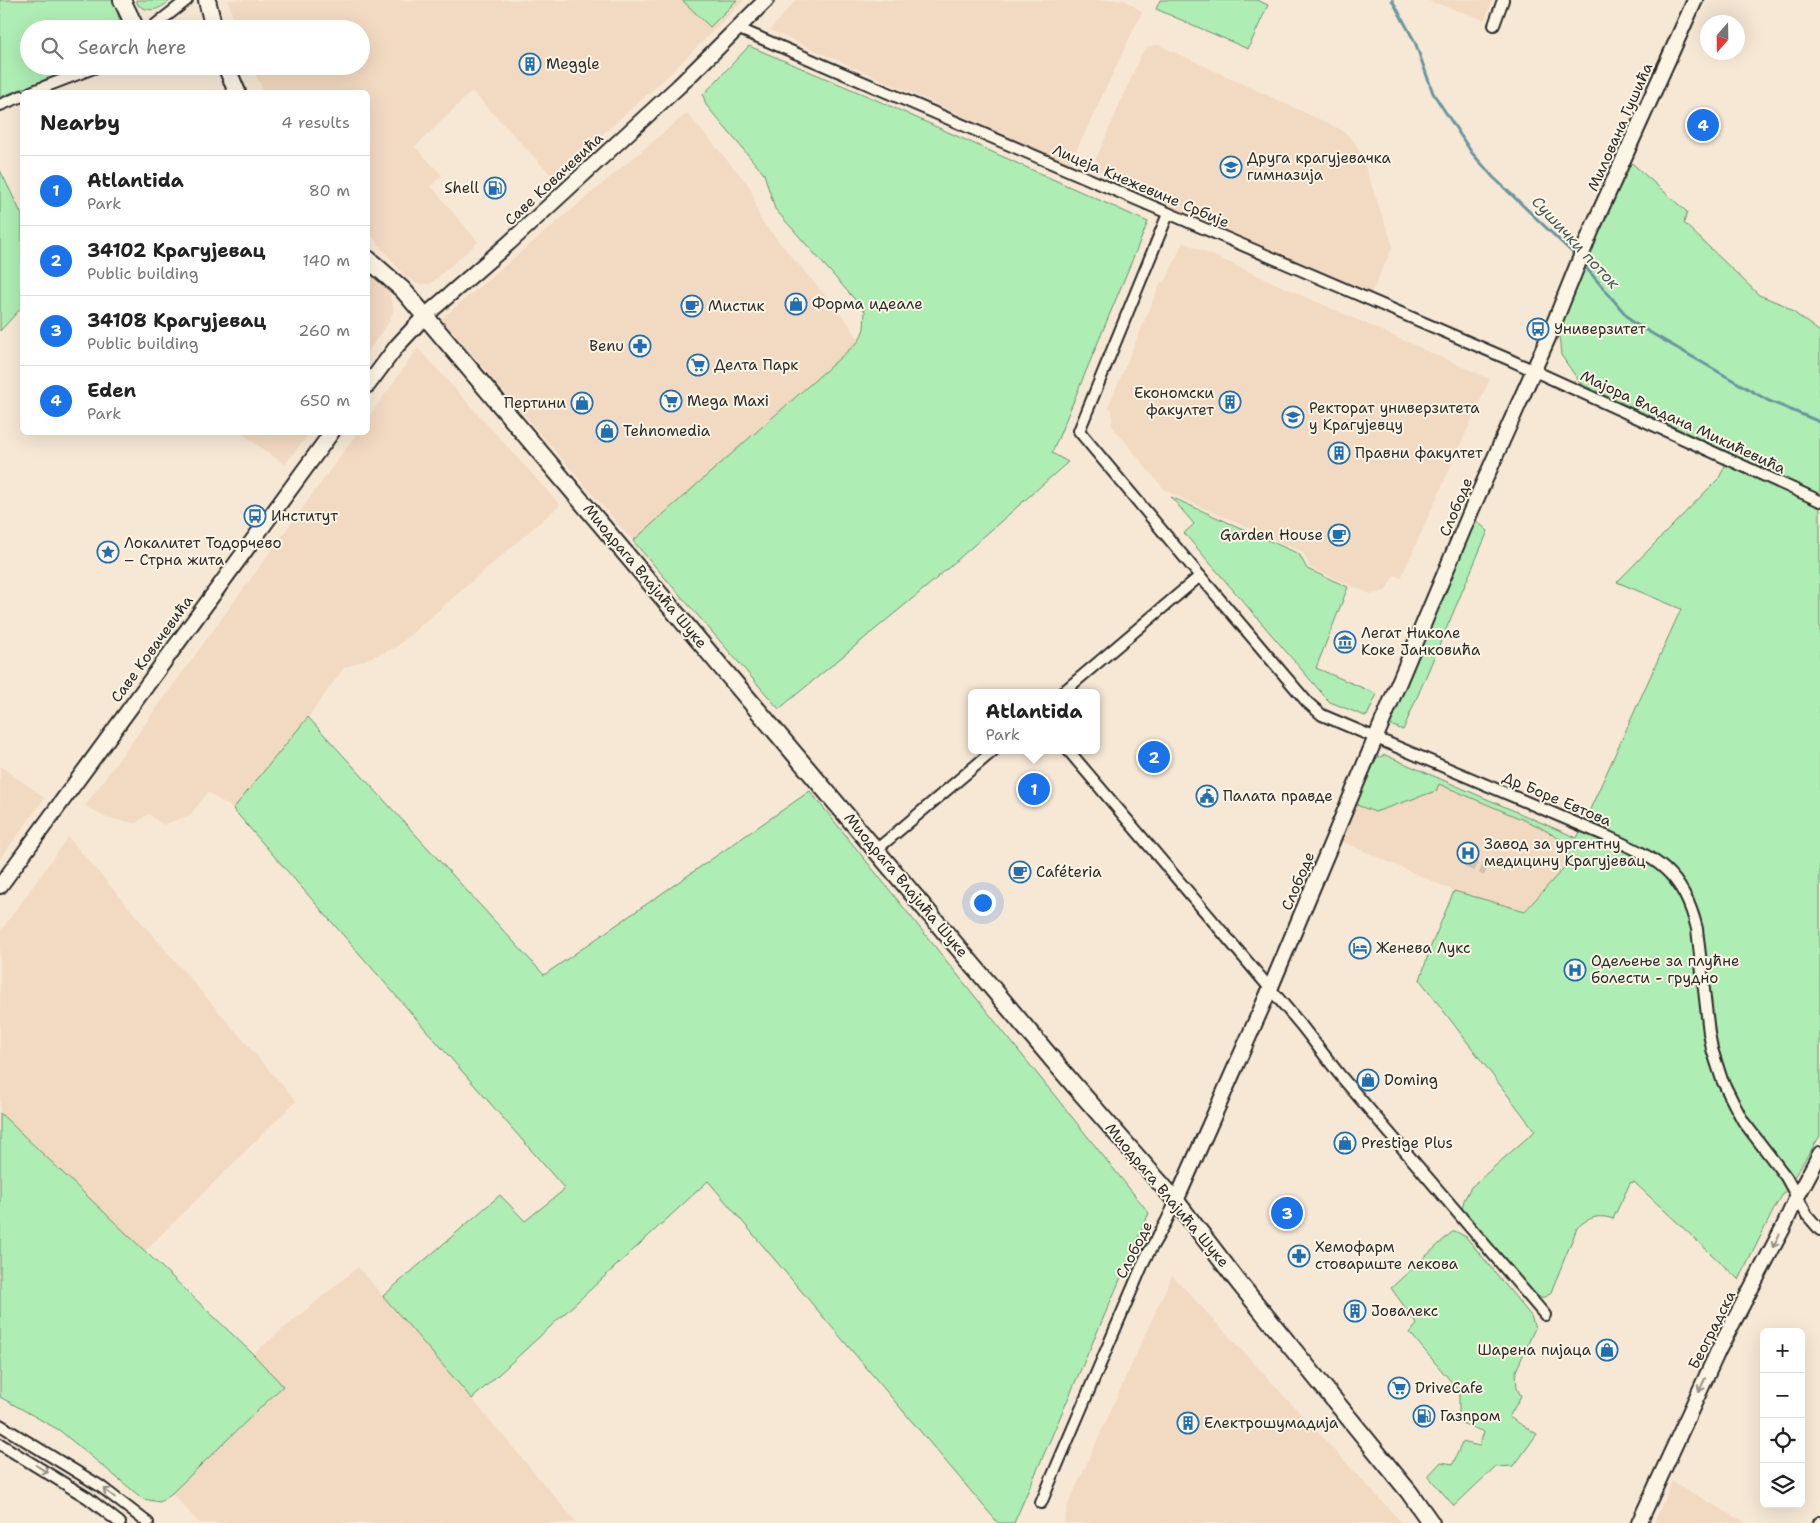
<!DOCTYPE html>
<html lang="en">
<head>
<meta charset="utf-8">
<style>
  :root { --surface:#fff; --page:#f2f2f2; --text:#222; --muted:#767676; --line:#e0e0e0; --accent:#1a73e8 }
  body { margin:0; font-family:"Shantell Sans",sans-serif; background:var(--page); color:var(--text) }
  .controls { position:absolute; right:15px; bottom:15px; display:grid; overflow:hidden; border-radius:8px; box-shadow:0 5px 20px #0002 }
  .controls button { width:45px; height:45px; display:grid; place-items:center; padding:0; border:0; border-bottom:1px solid var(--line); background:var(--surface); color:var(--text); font:25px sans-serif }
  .compass { position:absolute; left:1700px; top:15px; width:45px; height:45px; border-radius:50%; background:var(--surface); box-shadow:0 5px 20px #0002; rotate:200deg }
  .you { position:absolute; left:982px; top:902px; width:18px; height:18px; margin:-12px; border:4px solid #fff; border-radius:50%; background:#1a73e8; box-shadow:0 0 0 8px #1a73e833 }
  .badge { display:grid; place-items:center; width:32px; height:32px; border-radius:50%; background:var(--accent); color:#fff; font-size:16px; font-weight:700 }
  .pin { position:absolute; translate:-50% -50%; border:2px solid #fff; box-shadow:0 1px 5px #0006 }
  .popup { position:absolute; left:968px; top:689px; width:132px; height:65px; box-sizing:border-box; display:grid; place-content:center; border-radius:8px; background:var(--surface); filter:drop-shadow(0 1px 4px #0005); font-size:16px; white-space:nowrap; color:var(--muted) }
  .popup b { font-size:19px; color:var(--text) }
  .popup::after { content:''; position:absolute; left:50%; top:100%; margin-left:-10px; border:10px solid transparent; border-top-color:var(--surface) }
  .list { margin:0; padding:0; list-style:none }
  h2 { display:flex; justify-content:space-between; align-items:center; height:65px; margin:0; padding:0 20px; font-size:21px }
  h2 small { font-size:16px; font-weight:400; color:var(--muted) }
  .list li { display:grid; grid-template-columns:32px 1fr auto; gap:15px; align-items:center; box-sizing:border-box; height:70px; padding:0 20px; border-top:1px solid var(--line) }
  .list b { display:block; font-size:19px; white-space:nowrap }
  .list p { margin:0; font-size:16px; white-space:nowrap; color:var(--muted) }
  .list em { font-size:16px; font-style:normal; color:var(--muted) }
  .icon { flex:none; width:28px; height:28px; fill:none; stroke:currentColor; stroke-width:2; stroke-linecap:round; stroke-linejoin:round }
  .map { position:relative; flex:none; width:1820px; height:1523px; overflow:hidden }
  .search { position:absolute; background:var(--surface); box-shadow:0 5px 20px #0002; left:20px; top:20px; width:350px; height:55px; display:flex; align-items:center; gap:12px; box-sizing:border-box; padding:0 18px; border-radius:28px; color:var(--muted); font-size:19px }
  .panel { position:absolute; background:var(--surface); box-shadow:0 5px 20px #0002; left:20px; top:90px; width:350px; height:345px; border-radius:8px }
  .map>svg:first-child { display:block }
  .built { fill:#f2d9c2 }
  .green { fill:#aeedb4; stroke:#6c8c70 }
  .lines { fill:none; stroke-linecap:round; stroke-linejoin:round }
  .stream { stroke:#6997a2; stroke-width:3 }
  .street-tunnel { stroke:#cec2b3; stroke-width:10; stroke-dasharray:10 5; stroke-linecap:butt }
  .street-casing { stroke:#2b2b2b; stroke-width:14 }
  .secondary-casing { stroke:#2b2b2b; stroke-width:18 }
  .primary-casing { stroke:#2b2b2b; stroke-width:20 }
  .street { stroke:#fcf5e5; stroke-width:10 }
  .secondary { stroke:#fcf5e5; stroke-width:14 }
  .primary { stroke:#fcf5e5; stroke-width:16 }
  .oneway { stroke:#949088 }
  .labels { text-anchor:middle; stroke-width:4; stroke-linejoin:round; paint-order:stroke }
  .poi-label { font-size:15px; fill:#2b2b2b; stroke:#fcf5e5; text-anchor:start }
  .street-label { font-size:15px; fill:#2b2b2b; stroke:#fcf5e5 }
  .water-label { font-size:16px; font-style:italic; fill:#45585c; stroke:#fcf5e5 }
</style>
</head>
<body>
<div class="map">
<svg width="1820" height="1523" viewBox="0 0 1820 1523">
  <rect width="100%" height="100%" fill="#f7e8d5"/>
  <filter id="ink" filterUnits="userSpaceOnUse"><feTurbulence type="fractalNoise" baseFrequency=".02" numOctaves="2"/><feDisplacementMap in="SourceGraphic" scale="10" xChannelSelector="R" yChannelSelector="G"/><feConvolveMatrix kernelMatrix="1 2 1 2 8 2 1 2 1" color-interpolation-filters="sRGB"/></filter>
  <g filter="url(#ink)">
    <g class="built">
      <polygon points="228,0 744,0 669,75 554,178 472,91 415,147 442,175 431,186 478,242 430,284 418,284 405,277 368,231 368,92 264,92 251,66 361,66 361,29 236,29"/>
      <polygon points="796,0 1125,0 1142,12 1070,164 770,30"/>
      <polygon points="1426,0 1492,0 1485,20"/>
      <polygon points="1155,45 1159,45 1340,129 1350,137 1358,147 1393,246 1371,294 1200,221 1100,171 1095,164 1096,159 1142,53 1148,47"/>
      <polygon points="687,113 746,182 751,189 759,216 763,223 848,322 859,341 633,541 441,319"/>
      <polygon points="1183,242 1490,379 1401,578 1394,575 1386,590 1379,593 1371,594 1310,568 1303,552 1172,494 1163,488 1112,426 1112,409 1108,407 1161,282 1165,283"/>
      <polygon points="368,267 389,292 394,309 389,322 368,351"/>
      <polygon points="418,348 560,505 395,648 344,668 308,717 233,809 208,792 190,815 163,825 149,814 136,823 107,818 85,806 357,433 368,432 368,418"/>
      <polygon points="241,433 309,433 285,465"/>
      <polygon points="0,766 45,798 0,859"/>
      <polygon points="1439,784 1538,826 1566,842 1570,861 1524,911 1454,891 1339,840 1354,804"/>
      <polygon points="68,837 296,1101 144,1252 0,1113 0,932"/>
      <polygon points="358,1267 472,1399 577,1523 199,1523 172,1493 283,1386 253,1354"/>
      <polygon points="1172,1275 1402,1523 1064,1523 1067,1507"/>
      <polygon points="1672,1482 1747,1523 1654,1523"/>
    </g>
    <g class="green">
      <polygon points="0,0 114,0 122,29 29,29 29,66 81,66 0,97"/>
      <path d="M136,0H171C160,9 151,14 138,5Z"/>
      <polygon points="682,0 737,0 710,27"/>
      <polygon points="1160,0 1257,0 1268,5 1248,49 1156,9"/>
      <polygon points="749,46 870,97 1148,222 1052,453 1068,462 930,584 779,709 633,541 859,341 864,329 865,311 775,209 764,174 706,105 703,95"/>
      <path d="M1625,157L1687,212L1684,223L1759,295L1784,305L1820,332V1136L1775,1207L1739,1280L1634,1182L1630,1183L1613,1219C1599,1214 1588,1217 1577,1228L1551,1292L1547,1296L1541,1298L1534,1293L1462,1210L1464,1200L1471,1187L1535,1131L1420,980L1431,946L1454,891L1525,911L1570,861L1566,843L1538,826L1439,784L1436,791L1375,812L1354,804L1373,759L1385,755L1577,838L1681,609L1617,582L1719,478L1731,453L1581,384L1561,355L1558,326Z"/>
      <polygon points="0,170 22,215 22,307 0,331"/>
      <polygon points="1171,497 1299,554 1307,569 1348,587 1316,668 1377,694 1367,716 1365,716 1330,702 1326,698 1184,533 1194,524"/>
      <polygon points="1470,515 1488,531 1403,730 1383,722"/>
      <polygon points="308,717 544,975 810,791 1149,1213 1014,1523 998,1523 708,1181 472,1399 383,1296 500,1195 525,1221 565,1189 233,809"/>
      <polygon points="0,1113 253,1354 283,1386 172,1493 160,1502 143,1499 59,1430 0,1397"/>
      <polygon points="1455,1231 1466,1237 1531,1316 1535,1328 1516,1371 1517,1388 1521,1396 1509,1417 1537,1434 1514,1466 1495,1467 1454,1506 1428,1476 1441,1462 1453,1464 1462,1442 1479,1446 1484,1432 1459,1422 1459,1391 1410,1333 1417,1324 1391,1288 1451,1233"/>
    </g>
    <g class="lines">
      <g class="stream">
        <polyline points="1392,0 1415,42 1433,93 1472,153 1493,177 1577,257"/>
        <polyline points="1583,264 1632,322 1769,401 1820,422"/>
      </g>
      <polyline class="street-tunnel" points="1467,863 1486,871"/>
      <g class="street-casing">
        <g id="street">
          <polyline points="1494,25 1503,0"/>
          <polyline points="737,28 1508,359 1820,501"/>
          <polyline points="150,29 187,0"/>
          <polyline points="31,92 99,66"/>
          <polyline points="0,105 22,96"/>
          <polyline points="1168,214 1079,431 1200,576"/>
          <path d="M1062,693L1200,576L1307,702L1322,715L1604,835C1655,858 1683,870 1697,929L1709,1033L1712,1049L1722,1080L1735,1106L1743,1121L1786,1177L1807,1215L1820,1230"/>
          <polyline points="1068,750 1301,1025 1339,1074 1545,1315"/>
          <polyline points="876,850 994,750"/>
          <polyline points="0,1425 100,1486 148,1523"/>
          <polyline points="0,1444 88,1498 120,1523"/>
          <polyline points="1041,1503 1145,1259 1166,1222 1176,1201"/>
          <polyline points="1819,1523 1820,1522"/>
        </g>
      </g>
      <g class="secondary-casing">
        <g id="secondary">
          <polyline points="368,385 397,346 425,316 509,243 679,86 766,0"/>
          <polyline points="0,886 332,432"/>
          <polyline points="1176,1201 1270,989 1471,511 1548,338 1592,229 1695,0"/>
          <polyline points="1639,1523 1719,1349 1783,1228 1797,1197 1820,1154"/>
        </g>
      </g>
      <g class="primary-casing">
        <g id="primary">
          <polyline points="122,0 136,29"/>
          <polyline points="207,0 214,29"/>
          <polyline points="226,66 237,92"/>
          <polyline points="368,259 403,290 425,316 1074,1085 1176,1201 1239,1283 1409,1492 1431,1523"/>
        </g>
      </g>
      <use href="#street" class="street"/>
      <use href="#secondary" class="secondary"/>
      <use href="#primary" class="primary"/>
    </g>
    <defs><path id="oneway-shaft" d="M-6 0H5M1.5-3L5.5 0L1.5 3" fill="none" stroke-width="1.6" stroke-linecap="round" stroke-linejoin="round" transform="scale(1.25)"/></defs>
    <g class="oneway">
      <use href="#oneway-shaft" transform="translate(1776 1241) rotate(118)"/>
      <use href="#oneway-shaft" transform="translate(1702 1385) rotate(115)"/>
      <use href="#oneway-shaft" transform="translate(42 1469) rotate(32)"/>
      <use href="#oneway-shaft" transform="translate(109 1493) rotate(-143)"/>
    </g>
  </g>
  <defs>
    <g id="building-ring" transform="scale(1.125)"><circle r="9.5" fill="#fcf5e5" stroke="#1f6fb2" stroke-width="1.5"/><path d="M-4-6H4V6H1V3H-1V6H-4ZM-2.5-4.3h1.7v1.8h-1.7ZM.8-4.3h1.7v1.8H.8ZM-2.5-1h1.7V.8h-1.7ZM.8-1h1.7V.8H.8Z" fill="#1f6fb2"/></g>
    <g id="school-ring" transform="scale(1.125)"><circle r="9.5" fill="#fcf5e5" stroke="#1f6fb2" stroke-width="1.5"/><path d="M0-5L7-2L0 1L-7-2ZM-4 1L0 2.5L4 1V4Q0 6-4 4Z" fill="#1f6fb2"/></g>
    <g id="fuel-ring" transform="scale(1.125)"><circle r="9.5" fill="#fcf5e5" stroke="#1f6fb2" stroke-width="1.5"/><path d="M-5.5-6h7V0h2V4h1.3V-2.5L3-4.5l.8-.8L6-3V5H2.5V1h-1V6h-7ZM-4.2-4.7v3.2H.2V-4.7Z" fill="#1f6fb2"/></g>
    <g id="shop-ring" transform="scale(1.125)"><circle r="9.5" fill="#fcf5e5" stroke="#1f6fb2" stroke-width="1.5"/><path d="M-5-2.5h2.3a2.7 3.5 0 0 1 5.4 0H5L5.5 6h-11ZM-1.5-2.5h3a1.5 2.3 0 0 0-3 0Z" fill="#1f6fb2"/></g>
    <g id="cafe-ring" transform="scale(1.125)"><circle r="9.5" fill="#fcf5e5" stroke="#1f6fb2" stroke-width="1.5"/><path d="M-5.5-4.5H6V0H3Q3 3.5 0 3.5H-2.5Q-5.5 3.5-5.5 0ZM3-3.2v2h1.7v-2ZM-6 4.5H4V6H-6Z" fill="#1f6fb2"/></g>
    <g id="bus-ring" transform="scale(1.125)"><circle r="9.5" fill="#fcf5e5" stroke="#1f6fb2" stroke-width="1.5"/><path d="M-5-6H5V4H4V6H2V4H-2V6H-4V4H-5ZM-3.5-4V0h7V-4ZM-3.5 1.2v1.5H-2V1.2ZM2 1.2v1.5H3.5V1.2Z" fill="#1f6fb2"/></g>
    <g id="pharmacy-ring" transform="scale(1.125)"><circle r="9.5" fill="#fcf5e5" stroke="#1f6fb2" stroke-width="1.5"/><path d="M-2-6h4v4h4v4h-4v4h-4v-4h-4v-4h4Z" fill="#1f6fb2"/></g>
    <g id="supermarket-ring" transform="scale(1.125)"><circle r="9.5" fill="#fcf5e5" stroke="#1f6fb2" stroke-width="1.5"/><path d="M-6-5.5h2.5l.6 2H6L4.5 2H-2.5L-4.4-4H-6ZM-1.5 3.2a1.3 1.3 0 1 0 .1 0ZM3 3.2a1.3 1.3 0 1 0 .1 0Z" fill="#1f6fb2"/></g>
    <g id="university-ring" transform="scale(1.125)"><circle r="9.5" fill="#fcf5e5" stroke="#1f6fb2" stroke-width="1.5"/><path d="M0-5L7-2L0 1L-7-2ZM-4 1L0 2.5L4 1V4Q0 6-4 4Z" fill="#1f6fb2"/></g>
    <g id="sight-ring" transform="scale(1.125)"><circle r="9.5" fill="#fcf5e5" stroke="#1f6fb2" stroke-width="1.5"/><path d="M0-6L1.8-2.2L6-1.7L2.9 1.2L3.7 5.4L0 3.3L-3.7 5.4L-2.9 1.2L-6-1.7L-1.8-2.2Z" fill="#1f6fb2"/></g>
    <g id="museum-ring" transform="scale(1.125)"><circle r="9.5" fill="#fcf5e5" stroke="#1f6fb2" stroke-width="1.5"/><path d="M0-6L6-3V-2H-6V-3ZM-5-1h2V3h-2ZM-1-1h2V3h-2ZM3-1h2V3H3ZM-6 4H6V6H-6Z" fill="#1f6fb2"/></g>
    <g id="civic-ring" transform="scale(1.125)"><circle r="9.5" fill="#fcf5e5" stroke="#1f6fb2" stroke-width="1.5"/><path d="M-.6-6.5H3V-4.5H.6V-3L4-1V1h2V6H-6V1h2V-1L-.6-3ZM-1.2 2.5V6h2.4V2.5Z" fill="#1f6fb2"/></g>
    <g id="hospital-ring" transform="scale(1.125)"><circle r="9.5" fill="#fcf5e5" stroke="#1f6fb2" stroke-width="1.5"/><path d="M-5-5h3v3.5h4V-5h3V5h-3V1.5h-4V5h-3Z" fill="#1f6fb2"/></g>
    <g id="hotel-ring" transform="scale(1.125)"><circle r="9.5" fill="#fcf5e5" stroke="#1f6fb2" stroke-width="1.5"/><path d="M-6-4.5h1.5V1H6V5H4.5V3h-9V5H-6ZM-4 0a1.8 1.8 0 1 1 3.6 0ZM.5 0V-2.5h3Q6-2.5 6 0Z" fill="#1f6fb2"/></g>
  </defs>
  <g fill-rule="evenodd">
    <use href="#building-ring" x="530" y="64"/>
    <use href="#school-ring" x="1231" y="167"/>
    <use href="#fuel-ring" x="495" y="188"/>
    <use href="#shop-ring" x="796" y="304"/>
    <use href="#cafe-ring" x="692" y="306"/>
    <use href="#bus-ring" x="1538" y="329"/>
    <use href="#pharmacy-ring" x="640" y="346"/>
    <use href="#supermarket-ring" x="698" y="365"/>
    <use href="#supermarket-ring" x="671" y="401"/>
    <use href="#building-ring" x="1230" y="402"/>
    <use href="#shop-ring" x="582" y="403"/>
    <use href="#university-ring" x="1293" y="417"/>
    <use href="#shop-ring" x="607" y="431"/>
    <use href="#building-ring" x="1339" y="453"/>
    <use href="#bus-ring" x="255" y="516"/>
    <use href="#cafe-ring" x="1339" y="535"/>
    <use href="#sight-ring" x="108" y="552"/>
    <use href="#museum-ring" x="1345" y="642"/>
    <use href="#civic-ring" x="1207" y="796"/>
    <use href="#hospital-ring" x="1468" y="853"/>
    <use href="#cafe-ring" x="1020" y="872"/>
    <use href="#hotel-ring" x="1360" y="948"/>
    <use href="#hospital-ring" x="1575" y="970"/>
    <use href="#shop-ring" x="1368" y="1080"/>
    <use href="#shop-ring" x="1345" y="1143"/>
    <use href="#pharmacy-ring" x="1299" y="1256"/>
    <use href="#building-ring" x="1355" y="1311"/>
    <use href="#shop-ring" x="1607" y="1350"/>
    <use href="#supermarket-ring" x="1399" y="1388"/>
    <use href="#fuel-ring" x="1424" y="1416"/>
    <use href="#building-ring" x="1188" y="1423"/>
  </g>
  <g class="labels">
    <g class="poi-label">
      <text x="546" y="69">Meggle</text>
      <text x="1247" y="163">Друга крагујевачка<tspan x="1247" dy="17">гимназија</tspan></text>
      <text x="479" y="193" text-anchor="end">Shell</text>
      <text x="812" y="309">Форма идеале</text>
      <text x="708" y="311">Мистик</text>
      <text x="1554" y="334">Универзитет</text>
      <text x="624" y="351" text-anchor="end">Benu</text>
      <text x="714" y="370">Делта Парк</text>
      <text x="1214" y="398" text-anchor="end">Економски<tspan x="1214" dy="17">факултет</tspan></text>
      <text x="687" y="406">Mega Maxi</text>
      <text x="566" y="408" text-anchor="end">Пертини</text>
      <text x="1309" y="413">Ректорат универзитета<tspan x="1309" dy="17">у Крагујевцу</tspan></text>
      <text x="623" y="436">Tehnomedia</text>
      <text x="1355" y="458">Правни факултет</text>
      <text x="271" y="521">Институт</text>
      <text x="1323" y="540" text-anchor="end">Garden House</text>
      <text x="124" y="548">Локалитет Тодорчево<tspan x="124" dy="17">– Стрна жита</tspan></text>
      <text x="1361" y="638">Легат Николе<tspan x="1361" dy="17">Коке Јанковића</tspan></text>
      <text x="1223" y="801">Палата правде</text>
      <text x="1484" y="849">Завод за ургентну<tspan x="1484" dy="17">медицину Крагујевац</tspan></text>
      <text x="1036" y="877">Caféteria</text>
      <text x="1376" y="953">Женева Лукс</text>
      <text x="1591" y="966">Одељење за плућне<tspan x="1591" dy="17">болести - грудно</tspan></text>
      <text x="1384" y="1085">Doming</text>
      <text x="1361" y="1148">Prestige Plus</text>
      <text x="1315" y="1252">Хемофарм<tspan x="1315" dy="17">стовариште лекова</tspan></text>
      <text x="1371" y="1316">Јовалекс</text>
      <text x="1591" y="1355" text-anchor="end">Шарена пијаца</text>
      <text x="1415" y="1393">DriveCafe</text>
      <text x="1440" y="1421">Газпром</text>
      <text x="1204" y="1428">Електрошумадија</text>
    </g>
    <g class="street-label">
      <text transform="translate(1620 127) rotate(-66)" y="5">Милована Гушића</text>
      <text transform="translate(554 179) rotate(-43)" y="5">Саве Ковачевића</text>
      <text transform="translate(1141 186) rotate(23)" y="5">Лицеја Кнежевине Србије</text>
      <text transform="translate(1683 422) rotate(25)" y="5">Мајора Владана Микићевића</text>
      <text transform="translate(1456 507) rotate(-67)" y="5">Слободе</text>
      <text transform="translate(645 576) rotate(50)" y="5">Миодрага Влајића Шуке</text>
      <text transform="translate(152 649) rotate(-54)" y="5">Саве Ковачевића</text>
      <text transform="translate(1557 799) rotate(23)" y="5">Др Боре Евтова</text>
      <text transform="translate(1298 881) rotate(-67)" y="5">Слободе</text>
      <text transform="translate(906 885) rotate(50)" y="5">Миодрага Влајића Шуке</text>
      <text transform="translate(1167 1195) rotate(50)" y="5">Миодрага Влајића Шуке</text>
      <text transform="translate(1134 1250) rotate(-63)" y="5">Слободе</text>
      <text transform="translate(1712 1330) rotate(-63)" y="5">Београдска</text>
    </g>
    <g class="water-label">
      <text transform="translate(1576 242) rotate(47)" y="6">Сушички поток</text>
    </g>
  </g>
</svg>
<div class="controls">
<button>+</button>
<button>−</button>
<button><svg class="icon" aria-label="locate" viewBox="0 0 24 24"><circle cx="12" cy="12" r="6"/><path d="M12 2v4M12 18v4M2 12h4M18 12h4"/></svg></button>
<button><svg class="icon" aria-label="layers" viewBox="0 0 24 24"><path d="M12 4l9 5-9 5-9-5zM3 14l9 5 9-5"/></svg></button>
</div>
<svg class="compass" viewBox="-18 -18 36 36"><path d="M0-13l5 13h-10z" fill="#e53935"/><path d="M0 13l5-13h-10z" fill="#767676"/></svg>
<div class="you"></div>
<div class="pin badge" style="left:1034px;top:789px">1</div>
<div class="popup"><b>Atlantida</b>Park</div>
<div class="pin badge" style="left:1154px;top:757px">2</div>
<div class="pin badge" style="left:1287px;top:1213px">3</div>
<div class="pin badge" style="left:1703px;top:125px">4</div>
<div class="search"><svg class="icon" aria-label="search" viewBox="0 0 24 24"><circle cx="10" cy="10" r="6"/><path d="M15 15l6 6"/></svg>Search here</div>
<section class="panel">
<h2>Nearby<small>4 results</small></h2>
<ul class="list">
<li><span class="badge">1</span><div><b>Atlantida</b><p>Park</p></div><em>80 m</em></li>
<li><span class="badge">2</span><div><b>34102 Крагујевац</b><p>Public building</p></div><em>140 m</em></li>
<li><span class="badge">3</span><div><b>34108 Крагујевац</b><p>Public building</p></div><em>260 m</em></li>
<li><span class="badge">4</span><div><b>Eden</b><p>Park</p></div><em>650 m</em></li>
</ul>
</section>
</div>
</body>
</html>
